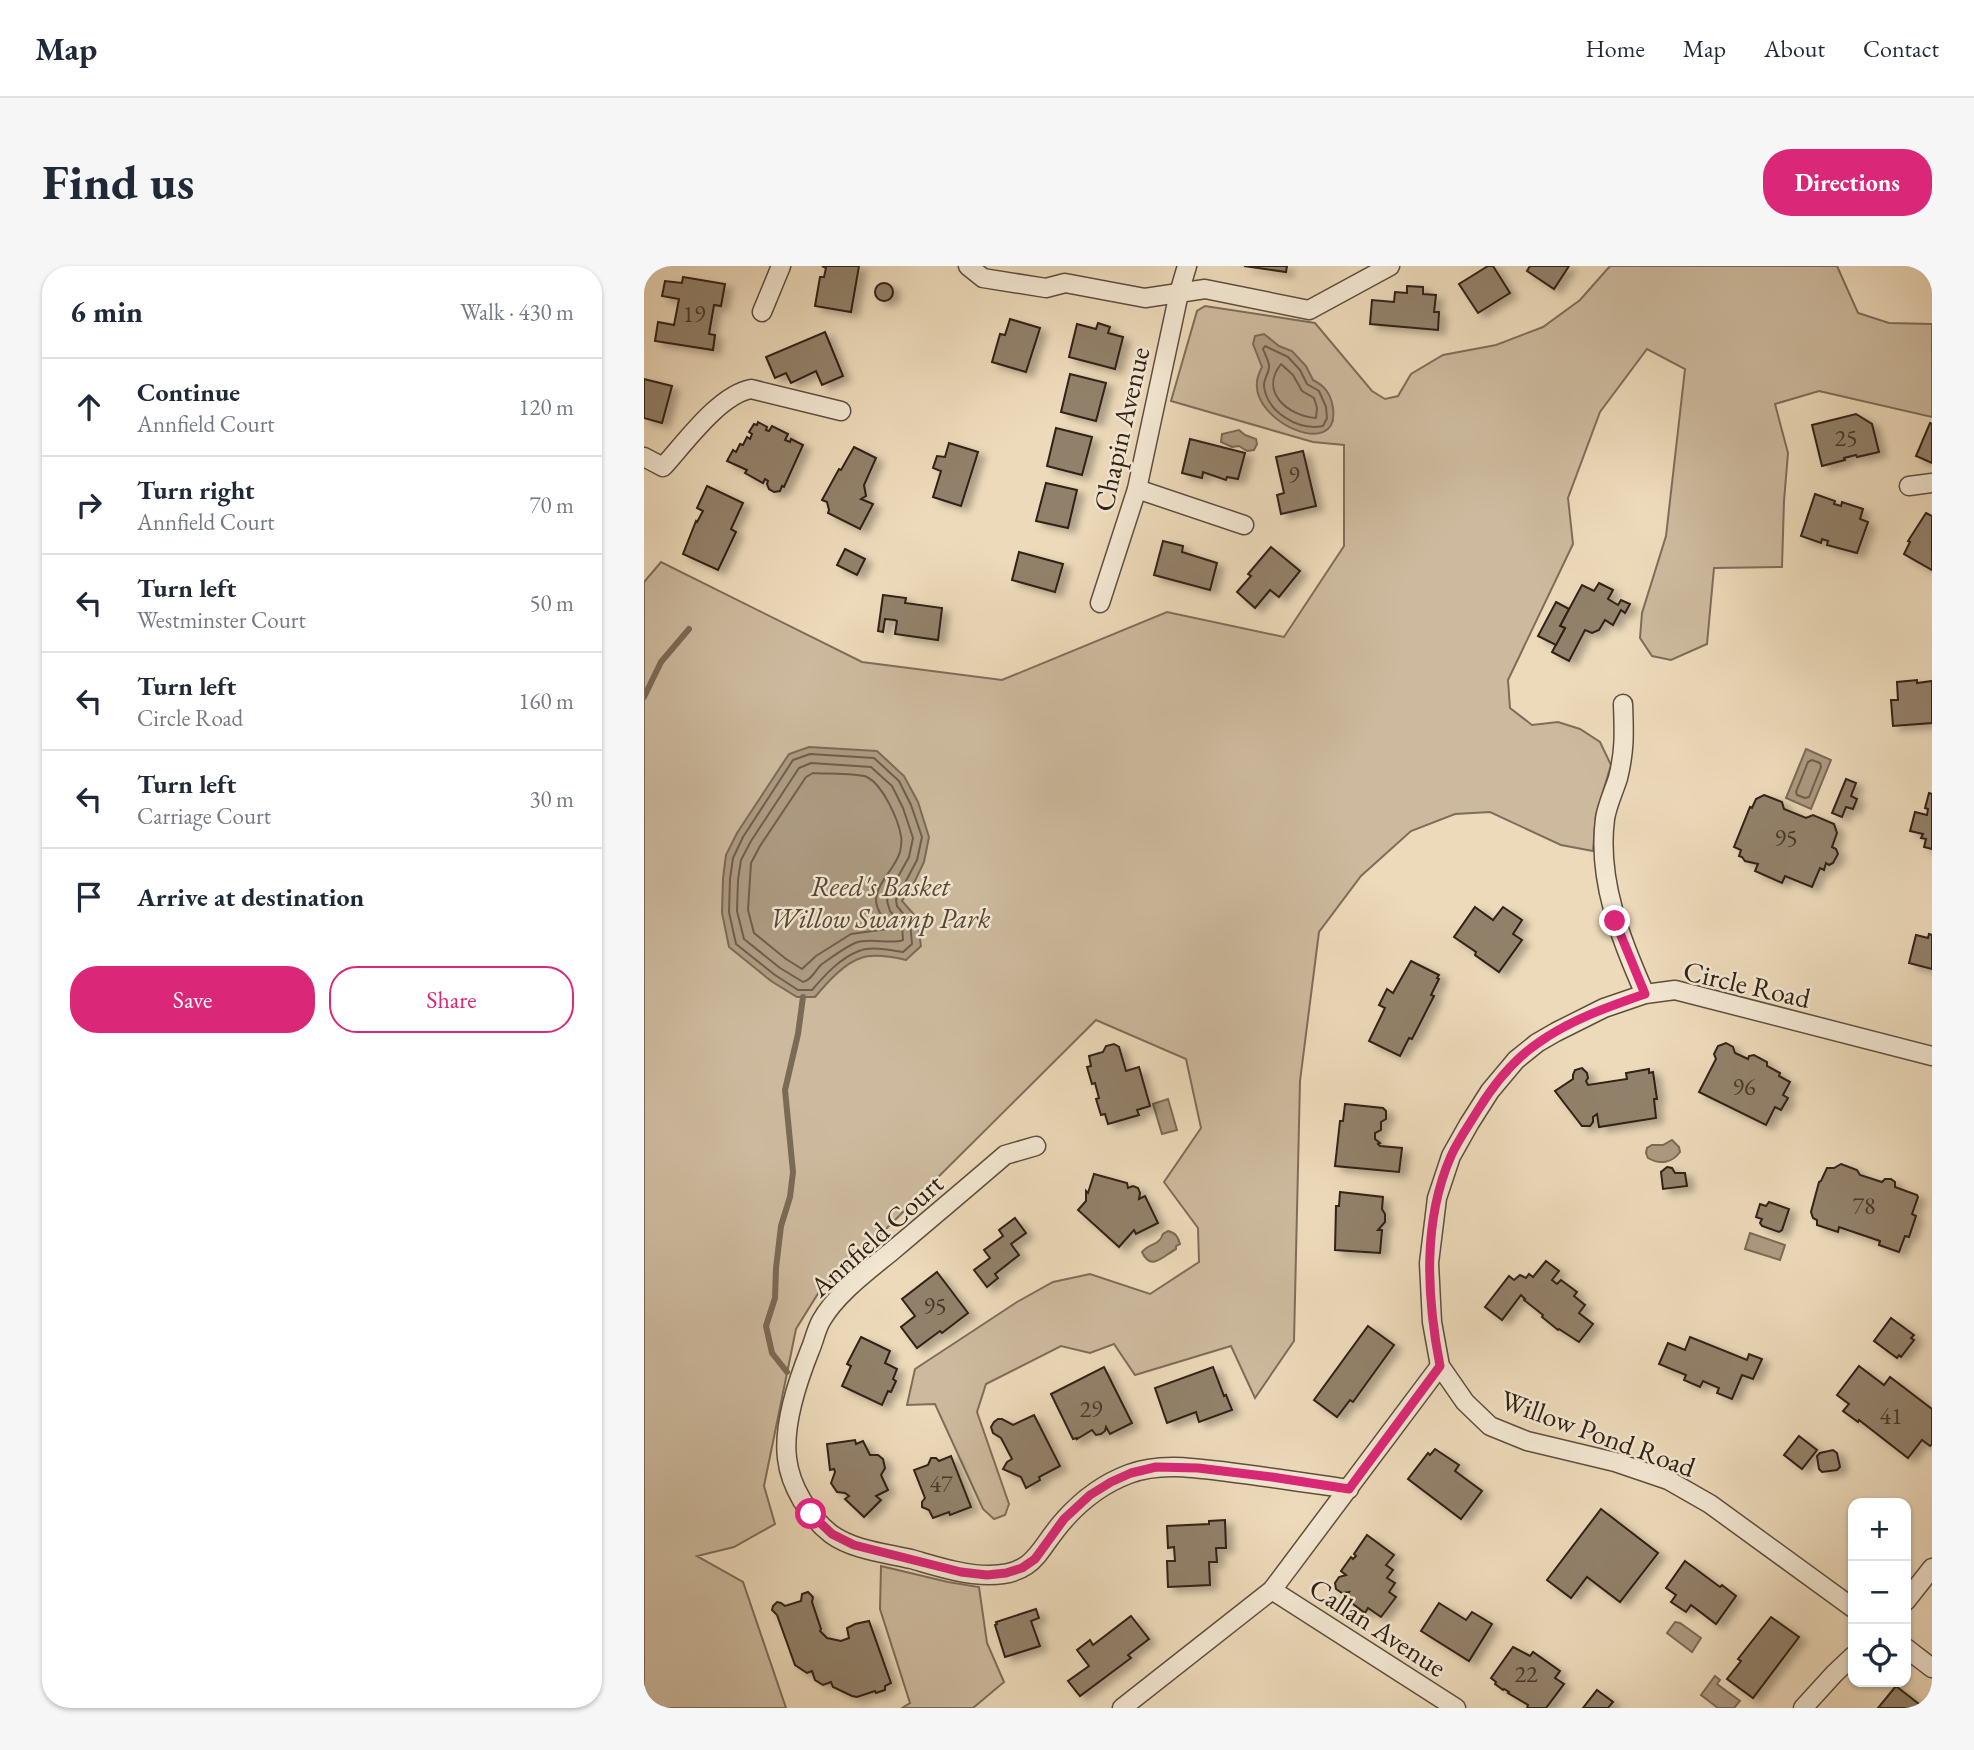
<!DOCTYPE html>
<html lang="en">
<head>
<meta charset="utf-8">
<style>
  :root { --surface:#fff; --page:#f6f6f7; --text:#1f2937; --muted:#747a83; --line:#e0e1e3; --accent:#db2777 }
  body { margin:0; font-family:"EB Garamond",serif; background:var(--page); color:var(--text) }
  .controls { position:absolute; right:21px; bottom:21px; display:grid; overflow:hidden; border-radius:14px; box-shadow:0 2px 5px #0004 }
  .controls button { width:63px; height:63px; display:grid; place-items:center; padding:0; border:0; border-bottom:2px solid var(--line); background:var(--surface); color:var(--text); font:35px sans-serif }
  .stop { position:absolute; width:21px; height:21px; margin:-16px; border:5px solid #db2777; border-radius:50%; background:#fff }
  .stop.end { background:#db2777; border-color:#fff; box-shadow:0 2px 7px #0008 }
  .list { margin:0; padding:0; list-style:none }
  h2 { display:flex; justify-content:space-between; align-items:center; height:91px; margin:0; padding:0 28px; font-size:30px }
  h2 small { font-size:23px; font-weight:400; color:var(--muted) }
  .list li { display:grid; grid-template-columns:46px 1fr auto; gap:21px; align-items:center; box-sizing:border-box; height:98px; padding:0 28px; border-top:2px solid var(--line) }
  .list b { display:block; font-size:26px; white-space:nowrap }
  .list p { margin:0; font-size:23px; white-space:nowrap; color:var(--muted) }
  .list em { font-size:23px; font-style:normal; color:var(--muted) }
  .actions { display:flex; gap:14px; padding:21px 28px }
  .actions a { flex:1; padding:16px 0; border:2px solid var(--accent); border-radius:28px; text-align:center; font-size:24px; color:var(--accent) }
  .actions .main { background:var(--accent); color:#fff }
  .icon { flex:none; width:38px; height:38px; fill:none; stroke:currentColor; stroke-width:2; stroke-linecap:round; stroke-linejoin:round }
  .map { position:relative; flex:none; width:1288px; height:1442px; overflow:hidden; border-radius:28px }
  header { display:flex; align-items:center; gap:42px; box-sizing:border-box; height:98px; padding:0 35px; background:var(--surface); border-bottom:2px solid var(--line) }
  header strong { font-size:33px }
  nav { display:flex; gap:38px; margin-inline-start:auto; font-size:24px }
  .intro { display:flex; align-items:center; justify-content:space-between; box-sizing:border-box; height:168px; padding:0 42px }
  h1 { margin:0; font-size:49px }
  .button { padding:18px 32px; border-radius:28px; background:var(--accent); color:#fff; font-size:24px; font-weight:700 }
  main { display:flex; gap:42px; padding:0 42px }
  aside { flex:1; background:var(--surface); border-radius:28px; box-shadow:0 2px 5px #0004 }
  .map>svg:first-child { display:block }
  .green { fill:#cdba9e; stroke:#7e6d5a; stroke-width:2 }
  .water { fill:#ad9b82; stroke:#7b6a56; stroke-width:2 }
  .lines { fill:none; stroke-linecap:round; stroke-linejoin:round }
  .shore { stroke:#6e5e4c; stroke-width:2 }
  .stream { stroke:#7b6a56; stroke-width:6 }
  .building { fill:#92816b; stroke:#302015; stroke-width:2; filter:url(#shadow) }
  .minor-casing { stroke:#5f4e3e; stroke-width:21 }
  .minor { stroke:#f3e7d2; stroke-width:18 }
  .route { stroke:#db2777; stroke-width:9 }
  .labels { text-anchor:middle; stroke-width:5; stroke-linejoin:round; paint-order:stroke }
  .number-label { font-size:24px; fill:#48382a }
  .street-label { font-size:28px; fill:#302015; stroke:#f3e7d2 }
  .park-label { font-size:28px; font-style:italic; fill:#574637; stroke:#f3e7d2 }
</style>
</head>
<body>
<header>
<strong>Map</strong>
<nav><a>Home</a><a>Map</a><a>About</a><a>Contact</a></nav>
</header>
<div class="intro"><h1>Find us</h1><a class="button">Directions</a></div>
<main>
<aside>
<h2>6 min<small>Walk · 430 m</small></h2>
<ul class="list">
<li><svg class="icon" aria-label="ahead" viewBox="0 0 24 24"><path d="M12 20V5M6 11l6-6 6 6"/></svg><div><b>Continue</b><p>Annfield Court</p></div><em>120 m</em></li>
<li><svg class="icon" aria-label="right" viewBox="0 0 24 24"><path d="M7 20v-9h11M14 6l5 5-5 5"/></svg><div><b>Turn right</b><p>Annfield Court</p></div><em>70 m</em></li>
<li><svg class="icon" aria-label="left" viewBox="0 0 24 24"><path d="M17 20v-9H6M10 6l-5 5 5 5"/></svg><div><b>Turn left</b><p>Westminster Court</p></div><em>50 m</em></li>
<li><svg class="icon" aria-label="left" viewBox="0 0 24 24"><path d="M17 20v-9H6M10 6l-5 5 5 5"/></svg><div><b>Turn left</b><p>Circle Road</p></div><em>160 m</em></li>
<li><svg class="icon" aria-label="left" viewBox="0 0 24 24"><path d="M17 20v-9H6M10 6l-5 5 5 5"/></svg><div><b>Turn left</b><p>Carriage Court</p></div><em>30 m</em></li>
<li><svg class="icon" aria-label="arrive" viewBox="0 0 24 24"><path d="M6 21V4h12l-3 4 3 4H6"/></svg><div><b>Arrive at destination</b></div></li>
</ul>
<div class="actions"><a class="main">Save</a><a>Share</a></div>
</aside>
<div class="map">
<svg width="1288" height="1442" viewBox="0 0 1288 1442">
  <defs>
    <filter id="shadow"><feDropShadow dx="7" dy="4.5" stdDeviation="3.5" flood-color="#0004"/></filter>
  </defs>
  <rect width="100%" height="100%" fill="#eddaba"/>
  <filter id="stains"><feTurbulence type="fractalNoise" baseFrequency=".00286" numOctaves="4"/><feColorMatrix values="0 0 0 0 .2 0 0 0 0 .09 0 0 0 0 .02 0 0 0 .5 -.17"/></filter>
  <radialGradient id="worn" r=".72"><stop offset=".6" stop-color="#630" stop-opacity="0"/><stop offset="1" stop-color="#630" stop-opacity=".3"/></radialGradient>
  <g class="green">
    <polygon points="966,0 1193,0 1214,47 1245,57 1288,58 1288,151 1175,125 1131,138 1144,187 1140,235 1138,301 1070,302 1063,378 1027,394 1008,390 996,372 998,347 1022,270 1041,103 1003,83 956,146 924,232 929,278 864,414 866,442 888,459 914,456 936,463 956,476 967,499 952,549 949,585 917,579 846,546 811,548 767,565 717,610 675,666 656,815 650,1075 611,1132 587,1080 491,1109 470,1078 446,1087 417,1080 342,1118 333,1146 365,1238 361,1249 350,1253 339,1243 291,1138 263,1139 271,1103 373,1036 409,1016 446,1008 506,1028 555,996 554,962 520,916 557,862 542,793 452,754 243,962 175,1026 152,1063 120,1220 131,1258 90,1281 53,1290 99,1316 142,1442 0,1442 0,316 17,296 218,396 358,414 523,346 640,371 700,280 700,179 669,176 527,135 553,45 561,40 671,57 728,125 741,133 754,130 767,108 799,89 852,79 899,61 936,34"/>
    <polygon points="237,1300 304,1316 335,1321 343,1377 360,1416 329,1442 258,1442 266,1437 236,1343"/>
  </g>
  <g class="water">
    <path d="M620,68L635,80L648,85L662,100L669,114C681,120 687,128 689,142C696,195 608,156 613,116C613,111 616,105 618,101L609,78L611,70Z"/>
    <polygon points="595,164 601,169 612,173 613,178 610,184 603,185 595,180 588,181 577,176 578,168"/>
    <path d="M165,481L233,485L260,510L274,536L285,571L280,596L271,615L258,635L273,652L277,680L262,694C249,691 230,687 217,692C200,697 182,718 171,731H153L127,715L85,681L78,647L79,612L82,589L93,567L145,488Z"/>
    <polygon points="1162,483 1187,494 1167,543 1142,532"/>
    <polygon points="524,833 533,864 518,868 509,838"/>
    <path d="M1028,874L1035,881L1036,886C1028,897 1016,899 1004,892L1002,887L1003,882L1008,879H1019Z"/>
    <path d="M524,965C532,967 534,971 536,978L532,980V983C519,990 507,1006 498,986C505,977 515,980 519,968Z"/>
    <polygon points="1106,967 1141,979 1136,994 1101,983"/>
    <polygon points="1031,1356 1036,1357 1057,1372 1048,1386 1023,1367"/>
    <polygon points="1071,1410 1076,1414 1073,1418 1096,1435 1090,1442 1074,1442 1057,1429"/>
  </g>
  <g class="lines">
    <g class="shore">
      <path d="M621,80L644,91L656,104L663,118L675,125L682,141L683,152L679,160C654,165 623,146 620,120C619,113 626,107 625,99C624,94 621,88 619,83Z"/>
      <path d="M637,98L649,109L658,125L670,132L673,142L672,152C644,150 615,126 637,98Z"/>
      <path d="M166,488L230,492L255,515L267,539L278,571L273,594L252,634L253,640L266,656L268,678L259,686C246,684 228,680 215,685C196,692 180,710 168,724H154L131,709L92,678L85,646L86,613L89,592L99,571L149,494Z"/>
      <polygon points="1168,494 1176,497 1177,501 1165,531 1161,532 1153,529 1152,526 1164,496"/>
      <path d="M167,497L227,501L248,520L259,542L269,572L265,591L245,627L243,635L246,645L258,659L259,674C247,679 225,671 211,677C200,682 188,691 178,698C171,704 168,714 159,716L136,702L100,673L93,645L94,614L97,594L107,575L155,502Z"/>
      <path d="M169,507C180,508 214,507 223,511C239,519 254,553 257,570C258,575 257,581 256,586C251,603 233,616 232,634C232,646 242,653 243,663L207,668L172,690L158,703L142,693L110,667L104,644L107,597L116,580L162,511Z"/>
    </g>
    <g class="stream">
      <polyline points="0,431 17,396 45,363"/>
      <polyline points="143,1106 128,1087 122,1060 131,1032 132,1002 137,960 146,931 149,906 141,824 154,768 159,731"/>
    </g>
  </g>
  <g class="building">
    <polygon points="178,0 215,0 207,46 171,40 176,11 180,11 182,2"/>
    <polygon points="600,0 643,0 642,6"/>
    <polygon points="844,0 849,0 866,27 834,47 815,18"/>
    <polygon points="886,0 925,0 910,23 883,5"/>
    <polygon points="39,11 81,18 77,40 70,39 65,68 71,69 69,84 11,75 14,56 30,59 35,33 18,30 21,15 38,17"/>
    <circle cx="240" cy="26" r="9"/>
    <polygon points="763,20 779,21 779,28 792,29 790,46 795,46 794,64 726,58 728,34 750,36 751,26 763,27"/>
    <polygon points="366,53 396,62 382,106 348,96 356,68 361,69"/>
    <polygon points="454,57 466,61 464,67 479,71 471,103 425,91 433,58 452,63"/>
    <polygon points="181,66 199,110 178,119 172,105 147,117 142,107 131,112 122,91"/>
    <polygon points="426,108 462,117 452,155 417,146"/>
    <polygon points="0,113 28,120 18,157 0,152"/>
    <polygon points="1212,148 1228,158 1235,186 1213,191 1212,189 1200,192 1201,194 1178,200 1168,159"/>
    <polygon points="114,156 123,161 122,164 125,165 128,160 144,168 141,174 146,176 147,173 159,179 140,221 138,220 136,225 130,226 125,223 123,218 124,215 121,213 119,217 101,207 103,204 83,195 89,184 92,186 96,178 99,179 103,171 106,173 108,168 105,166 110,158 113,159"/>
    <polygon points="1286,157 1288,158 1288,197 1272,190"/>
    <polygon points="412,162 448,171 438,209 403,200"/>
    <polygon points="546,173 601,187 594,213 583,211 582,214 559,206 558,212 538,207"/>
    <polygon points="305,177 334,186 317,240 289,231 297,205 289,202 293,190 301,191"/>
    <polygon points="210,181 232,192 220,219 222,230 217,233 229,238 216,263 184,247 185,244 183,236 178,234 195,203 197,204"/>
    <polygon points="659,185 672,240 637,248 633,229 640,227 632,191"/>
    <polygon points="402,217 433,224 424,262 392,255"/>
    <polygon points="63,220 99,237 87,263 92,266 74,304 39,288 52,255 53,256 59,245 53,242"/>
    <polygon points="1171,228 1191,235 1190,238 1197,240 1198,236 1219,243 1216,253 1224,256 1213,287 1183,279 1184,275 1178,273 1177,277 1157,270"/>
    <polygon points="1282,247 1288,250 1288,304 1260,288 1266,276 1264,275"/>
    <polygon points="519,275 539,280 538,286 573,297 566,324 510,309"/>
    <polygon points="627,281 656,305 635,331 626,324 611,342 593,326 607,310 604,308"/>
    <polygon points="201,283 221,293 213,309 193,299"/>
    <polygon points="375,286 419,298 411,326 368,314"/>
    <polygon points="955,317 969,324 964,333 974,339 977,334 986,338 981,347 977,344 969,359 961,354 955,364 948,367 941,364 925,395 908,386 921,362 916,360 938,319 950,325"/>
    <polygon points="239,329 262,332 261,337 298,342 294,374 251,368 253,355 251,354 241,353 239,366 234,365"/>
    <polygon points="912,336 925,343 916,360 921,362 912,379 894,370"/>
    <polygon points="1273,414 1273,417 1288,415 1288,457 1249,460 1247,434 1254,434 1253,416"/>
    <polygon points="1202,513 1212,517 1207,530 1213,533 1209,543 1202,541 1198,551 1188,547"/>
    <polygon points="1285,527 1288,528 1288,583 1280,581 1282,573 1277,572 1279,568 1266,565 1271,546 1283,549 1284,543 1281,542"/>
    <polygon points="1120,529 1138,536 1140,543 1162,552 1169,549 1190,558 1193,567 1188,581 1192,583 1194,588 1189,597 1185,599 1182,597 1180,604 1176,602 1168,621 1141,610 1138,617 1111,605 1114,598 1101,595 1098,591 1095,590 1097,584 1090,581 1106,541 1108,542 1112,533"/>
    <polygon points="831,641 849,654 859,641 878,654 869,668 878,674 855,706 831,689 832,686 810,671"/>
    <polygon points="1285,668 1288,669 1288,703 1265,697 1272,669 1284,672"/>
    <polygon points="767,695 795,709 793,712 795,713 787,729 790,730 768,773 765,772 756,790 725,775 741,742 735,739 743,723 749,727"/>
    <polygon points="1082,777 1089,781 1091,787 1104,793 1105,790 1110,789 1123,796 1123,800 1136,807 1135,810 1146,816 1139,829 1144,832 1137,844 1131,841 1122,859 1055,826 1072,793 1070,788 1074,780"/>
    <polygon points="470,778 475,781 482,805 495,801 506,840 493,844 495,849 464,858 461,848 457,849 452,833 455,832 451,817 448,818 443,801 447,800 445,790 459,786 462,780"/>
    <polygon points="938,802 943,807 944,812 942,815 944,819 983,813 982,807 1005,803 1005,807 1009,806 1013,833 1010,833 1012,852 955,861 953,848 949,851 949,856 946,860 938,860 911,825 929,813 929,809 931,804"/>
    <polygon points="701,838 739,842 742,845 742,853 737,856 737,864 731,867 731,873 736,877 734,878 736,880 758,882 755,906 691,900 696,855 699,855"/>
    <polygon points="1197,898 1213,904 1216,909 1238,916 1241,913 1247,913 1251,916 1251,921 1273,929 1274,931 1268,948 1272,950 1265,971 1261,970 1255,986 1235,979 1236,975 1195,961 1194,966 1173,959 1173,954 1169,952 1167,946 1175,916 1177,915 1183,902 1190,902"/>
    <polygon points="1023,901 1028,902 1031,907 1041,907 1043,920 1019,923 1017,906"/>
    <polygon points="450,908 483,917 484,922 489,920 494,922 496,927 495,933 501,930 514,957 492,968 490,964 475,981 434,944 442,935 442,925 444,927"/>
    <polygon points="696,926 739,931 738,943 741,948 741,956 734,964 738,964 736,987 691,984 692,940 695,940"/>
    <polygon points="1125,936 1145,943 1138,964 1135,966 1118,960 1116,957 1118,953 1112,951 1116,938 1122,940"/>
    <polygon points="371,952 382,967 367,978 375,989 351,1008 354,1012 343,1021 330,1004 346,992 340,984 359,970 355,964"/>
    <polygon points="902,995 915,1005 908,1014 913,1018 917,1014 933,1026 930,1030 941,1039 935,1047 949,1058 935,1076 915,1063 914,1064 898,1051 899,1049 880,1034 881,1033 877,1029 858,1054 841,1041 865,1010 870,1014 876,1009 882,1012 885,1008 889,1011"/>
    <polygon points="293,1006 324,1047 298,1067 296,1065 273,1082 257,1061 271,1050 258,1033"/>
    <polygon points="1247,1052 1270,1069 1267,1072 1270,1074 1257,1091 1255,1089 1253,1092 1230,1075"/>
    <polygon points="724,1060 750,1079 709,1136 706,1134 693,1151 670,1134"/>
    <polygon points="217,1071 246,1085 241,1097 253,1103 249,1113 252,1115 247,1126 244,1125 238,1139 198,1120 207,1100 203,1098"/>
    <polygon points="1046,1071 1103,1094 1105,1088 1118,1093 1109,1113 1098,1109 1088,1133 1073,1127 1075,1122 1059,1115 1056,1121 1040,1114 1042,1109 1015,1098 1024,1077 1041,1084"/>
    <polygon points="1215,1100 1240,1119 1246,1111 1288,1143 1288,1178 1286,1180 1278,1174 1264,1192 1215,1154 1214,1156 1199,1145 1205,1138 1193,1129"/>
    <polygon points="460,1101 488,1157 466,1168 462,1161 461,1165 457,1168 452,1169 448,1164 433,1173 433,1172 429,1173 407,1128"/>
    <polygon points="569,1101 580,1130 582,1129 588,1144 555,1156 552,1146 523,1157 511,1122"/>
    <polygon points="390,1149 416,1200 395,1211 396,1214 382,1222 377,1211 359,1203 363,1196 368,1193 357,1172 349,1167 347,1161 350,1156 354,1153 358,1153 369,1159"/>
    <polygon points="1155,1170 1173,1184 1158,1203 1140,1189"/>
    <polygon points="211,1174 212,1178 219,1175 226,1189 234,1189 239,1193 241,1202 237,1209 244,1224 232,1230 237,1234 220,1251 201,1233 205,1230 201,1227 193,1226 187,1217 191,1206 190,1203 186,1204 183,1178"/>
    <polygon points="791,1183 815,1199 811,1205 838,1225 817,1253 764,1213 784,1187 786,1189"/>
    <polygon points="1189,1184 1193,1187 1196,1201 1193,1204 1178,1206 1175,1203 1173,1190 1176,1187"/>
    <polygon points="307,1190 327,1241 306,1249 305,1246 289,1252 285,1244 278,1241 278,1236 281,1232 270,1204 284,1199 287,1192 292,1192 295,1195"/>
    <polygon points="957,1243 1014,1287 976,1336 943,1311 927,1332 903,1314"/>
    <polygon points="581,1254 582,1282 572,1282 573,1296 565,1296 566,1319 524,1321 523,1295 531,1295 530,1281 524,1282 523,1260 565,1258 565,1255"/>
    <polygon points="723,1269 750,1289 742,1299 749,1304 743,1312 751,1317 745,1326 752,1331 737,1351 724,1342 721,1347 701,1332 705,1326 698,1327 692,1323 691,1317 695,1311 702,1309 697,1305 707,1291 709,1293 712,1290 710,1288"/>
    <polygon points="1041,1295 1076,1321 1078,1319 1092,1330 1072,1358 1047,1339 1042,1346 1027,1336 1032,1329 1022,1322"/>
    <polygon points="164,1326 169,1331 168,1336 177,1363 176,1365 183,1372 197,1375 205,1372 203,1362 211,1358 225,1355 247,1417 241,1420 241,1424 232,1427 231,1425 213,1431 208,1430 189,1421 187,1416 179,1419 171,1414 168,1405 163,1407 151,1399 133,1349 128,1344 129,1340 133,1336 137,1337 141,1340 157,1335 158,1328"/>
    <polygon points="795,1337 822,1354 828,1346 848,1358 825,1395 777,1365"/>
    <polygon points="392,1343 395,1352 387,1355 396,1380 361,1391 351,1359 353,1358 352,1356"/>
    <polygon points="487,1350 505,1373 484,1389 487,1392 436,1430 424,1415 445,1400 433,1384 446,1374 449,1379"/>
    <polygon points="1127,1351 1155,1371 1109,1432 1083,1413 1097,1395 1094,1393"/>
    <polygon points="869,1381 886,1390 889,1386 916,1405 911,1412 920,1418 902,1442 883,1442 884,1439 864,1427 865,1426 860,1423 859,1424 851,1418 852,1416 847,1412"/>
    <polygon points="1252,1420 1280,1442 1234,1442"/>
    <polygon points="953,1424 969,1436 964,1442 939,1442"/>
  </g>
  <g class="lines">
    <g class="minor-casing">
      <g id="minor">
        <polyline points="324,0 339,12 402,22 421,17 501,32 561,23 665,44 746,0"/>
        <polyline points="118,46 137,0"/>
        <path d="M0,191L19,201C41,177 75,129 107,123L197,145"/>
        <polyline points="1265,220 1288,217"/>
        <polyline points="493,223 600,259"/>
        <polyline points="456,337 493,223 535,27 543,0"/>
        <path d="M979,438C980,466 981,484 974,512C970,525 963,539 961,553C953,614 977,674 1001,728"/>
        <path d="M392,880L361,889C324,921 286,953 248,985C225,1004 192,1028 177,1055C172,1064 170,1075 166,1084C154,1114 139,1159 143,1192C146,1220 165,1251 187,1268C209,1284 241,1287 267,1293C292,1300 319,1309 345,1309C393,1309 394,1282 421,1253C438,1234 461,1217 485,1208C516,1196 552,1202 584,1206C625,1211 664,1217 705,1223"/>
        <polyline points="628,1324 812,1442"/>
        <polyline points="1262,1335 1288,1302"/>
        <polyline points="1209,1342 1066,1238 1024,1214 971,1196 883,1175 846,1160 821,1136 796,1100 788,1056 785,997 793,932 807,890 825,858 846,825 872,794 893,777 912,766 960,742 1001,728 1031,724 1288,790"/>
        <polyline points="1262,1382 1288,1402"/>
        <polyline points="478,1442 628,1324 796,1100"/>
        <polyline points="1159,1442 1190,1408 1209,1390"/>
      </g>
    </g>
    <use href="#minor" class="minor"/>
  </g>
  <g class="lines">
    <path class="route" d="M167,1248L188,1268L210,1279L317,1306L343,1309L362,1307L378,1302L391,1293L420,1253L446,1229L467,1216L487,1207L512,1201L554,1202L628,1211L705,1223L796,1100C783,1032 778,956 807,890C814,874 825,859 834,844C850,818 869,794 894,777C926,754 964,741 1001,728L971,655"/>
  </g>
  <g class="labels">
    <g class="number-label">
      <text x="50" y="56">19</text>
      <text x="1202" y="180">25</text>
      <text x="650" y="217">9</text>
      <text x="1142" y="580">95</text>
      <text x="1100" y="829">96</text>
      <text x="1220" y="948">78</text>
      <text x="291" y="1048">95</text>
      <text x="447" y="1151">29</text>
      <text x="1247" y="1158">41</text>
      <text x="297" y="1226">47</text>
      <text x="882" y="1416">22</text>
    </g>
    <g class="street-label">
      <text transform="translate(477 163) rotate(-77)" y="10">Chapin Avenue</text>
      <text transform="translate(1103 718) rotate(13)" y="10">Circle Road</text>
      <text transform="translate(232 969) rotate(-42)" y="10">Annfield Court</text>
      <text transform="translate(954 1167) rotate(20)" y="10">Willow Pond Road</text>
      <text transform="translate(734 1361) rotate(33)" y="10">Callan Avenue</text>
    </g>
    <g class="park-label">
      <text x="236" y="630">Reed's Basket<tspan x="236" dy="32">Willow Swamp Park</tspan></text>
    </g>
  </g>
  <rect width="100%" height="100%" filter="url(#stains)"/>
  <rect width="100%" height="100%" fill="url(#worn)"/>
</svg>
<div class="controls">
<button>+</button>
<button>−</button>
<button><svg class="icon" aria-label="locate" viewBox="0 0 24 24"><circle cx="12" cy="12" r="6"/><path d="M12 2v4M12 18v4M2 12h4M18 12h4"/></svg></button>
</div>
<div class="stop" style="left:167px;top:1248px"></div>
<div class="stop end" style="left:971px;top:655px"></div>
</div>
</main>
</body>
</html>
